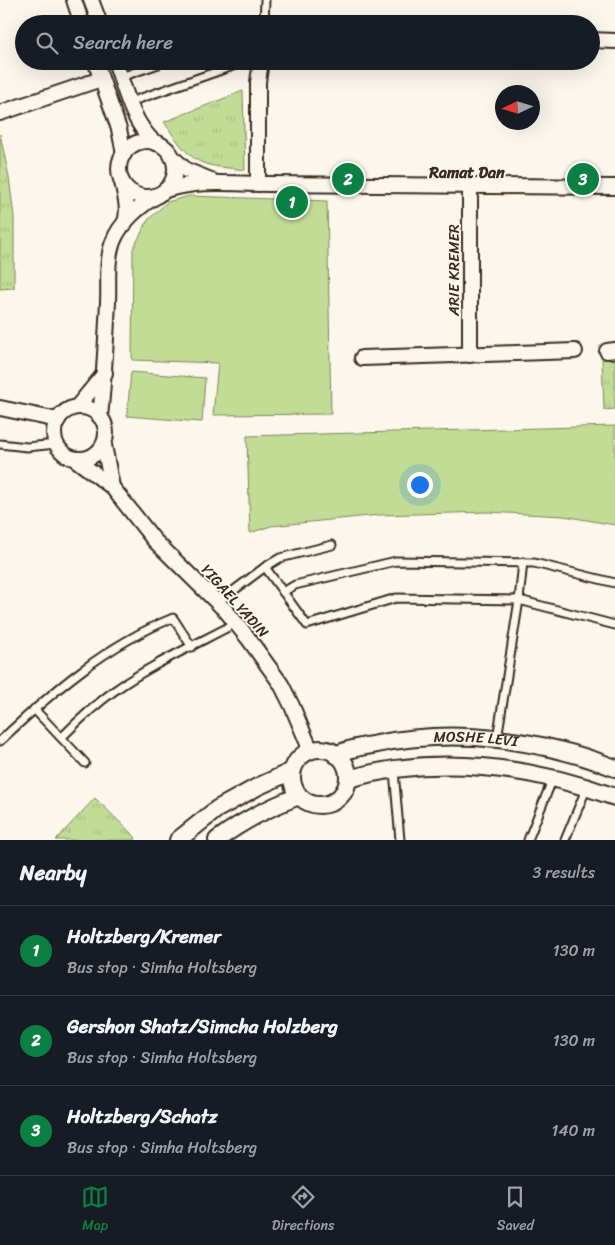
<!DOCTYPE html>
<html lang="en">
<head>
<meta charset="utf-8">
<style>
  :root { --surface:#171b24; --page:#242831; --text:#f1f3f6; --muted:#9ea1a6; --line:#363941; --accent:#0b8043 }
  body { margin:0; font-family:Sriracha,sans-serif; background:var(--page); color:var(--text) }
  .compass { position:absolute; left:495px; top:85px; width:45px; height:45px; border-radius:50%; background:var(--surface); box-shadow:0 5px 20px #0002; rotate:266deg }
  .you { position:absolute; left:419px; top:484px; width:18px; height:18px; margin:-12px; border:4px solid #fff; border-radius:50%; background:#1a73e8; box-shadow:0 0 0 8px #1a73e833 }
  .badge { display:grid; place-items:center; width:32px; height:32px; border-radius:50%; background:var(--accent); color:#fff; font-size:16px; font-weight:700 }
  .pin { position:absolute; translate:-50% -50%; border:2px solid #fff; box-shadow:0 1px 5px #0006 }
  .list { margin:0; padding:0; list-style:none }
  h2 { display:flex; justify-content:space-between; align-items:center; height:65px; margin:0; padding:0 20px; font-size:21px }
  h2 small { font-size:16px; font-weight:400; color:var(--muted) }
  .list li { display:grid; grid-template-columns:32px 1fr auto; gap:15px; align-items:center; box-sizing:border-box; height:90px; padding:0 20px; border-top:1px solid var(--line) }
  .list b { display:block; font-size:19px; white-space:nowrap }
  .list p { margin:0; font-size:16px; white-space:nowrap; color:var(--muted) }
  .list em { font-size:16px; font-style:normal; color:var(--muted) }
  .icon { flex:none; width:28px; height:28px; fill:none; stroke:currentColor; stroke-width:2; stroke-linecap:round; stroke-linejoin:round }
  .map { position:relative; flex:none; width:615px; height:840px; overflow:hidden }
  .search { position:absolute; background:var(--surface); box-shadow:0 5px 20px #0002; left:15px; right:15px; top:15px; height:55px; display:flex; align-items:center; gap:12px; box-sizing:border-box; padding:0 18px; border-radius:28px; color:var(--muted); font-size:19px }
  .sheet { height:335px; background:var(--surface) }
  nav { display:flex; justify-content:space-around; align-items:center; box-sizing:border-box; height:70px; border-top:1px solid var(--line); background:var(--surface); font-size:14px; color:var(--muted) }
  nav a { display:grid; justify-items:center; gap:2px }
  nav .on { color:var(--accent) }
  .map>svg:first-child { display:block }
  .grass { fill:#c1dd95; stroke:#7e845a }
  .park { fill:url(#park-tufts); stroke:#7e845a }
  .lines { fill:none; stroke-linecap:round; stroke-linejoin:round }
  .service-casing { stroke:#3b2a1e; stroke-width:11 }
  .minor-casing { stroke:#3b2a1e; stroke-width:18 }
  .tertiary-casing { stroke:#3b2a1e; stroke-width:20 }
  .service { stroke:#fbf7ec; stroke-width:7 }
  .minor { stroke:#fbf7ec; stroke-width:14 }
  .tertiary { stroke:#fbf7ec; stroke-width:16 }
  .labels { text-anchor:middle; stroke-width:4; stroke-linejoin:round; paint-order:stroke }
  .street-label { font-size:15px; fill:#3b2a1e; stroke:#fbf7ec }
  .neighbourhood-label { font-size:16px; font-weight:bold; fill:#3b2a1e; stroke:#fbf7ec }
</style>
</head>
<body>
<div class="map">
<svg width="615" height="840" viewBox="0 0 615 840">
  <defs>
    <pattern id="park-tufts" width="24" height="20" patternUnits="userSpaceOnUse" patternTransform="scale(1.25)"><rect width="24" height="20" fill="#c1dd95"/><path d="M3 7l-1-3M5 7V3M7 7l1-3M15 17l-1-3M17 17v-4M19 17l1-3" fill="none" stroke="#a7be80"/></pattern>
  </defs>
  <rect width="100%" height="100%" fill="#fbf7ec"/>
  <filter id="ink" filterUnits="userSpaceOnUse"><feTurbulence type="fractalNoise" baseFrequency=".02" numOctaves="2"/><feDisplacementMap in="SourceGraphic" scale="10" xChannelSelector="R" yChannelSelector="G"/><feConvolveMatrix kernelMatrix="1 2 1 2 8 2 1 2 1" color-interpolation-filters="sRGB"/></filter>
  <g filter="url(#ink)">
    <g class="grass">
      <polygon points="189,196 327,201 331,414 213,415 218,363 132,360 133,249 148,220 167,202"/>
      <polygon points="131,372 205,378 202,422 127,416"/>
      <polygon points="615,426 615,525 564,516 488,512 379,515 271,526 250,533 247,436"/>
    </g>
    <g class="park">
      <path d="M243,91L245,170C233,168 221,168 209,165C188,160 176,139 164,122Z"/>
      <polygon points="0,134 9,177 14,217 14,288 0,289"/>
      <polygon points="602,359 615,359 615,409 604,410"/>
      <polygon points="95,798 136,838 135,840 56,840"/>
    </g>
    <g class="lines">
      <g class="service-casing">
        <g id="service">
          <polyline points="264,24 265,0"/>
          <polyline points="121,77 167,61"/>
          <polyline points="130,102 247,61"/>
          <polyline points="0,444 27,447 56,444"/>
          <polyline points="265,567 280,558 332,545"/>
          <polyline points="283,592 295,585 396,561 534,563 615,583"/>
          <polyline points="217,603 265,567 307,625 396,598 519,600 615,625"/>
          <polyline points="34,709 85,763"/>
          <path d="M62,737C78,721 95,705 114,691C152,664 195,645 236,623"/>
          <polyline points="497,739 519,600 523,562"/>
          <path d="M0,741C52,692 106,645 173,618L192,647"/>
          <polyline points="394,771 400,840"/>
          <polyline points="528,840 553,778"/>
          <polyline points="565,840 587,787"/>
        </g>
      </g>
      <g class="minor-casing">
        <g id="minor">
          <polyline points="74,0 82,24"/>
          <polyline points="91,0 100,24"/>
          <polyline points="591,40 615,41"/>
          <polyline points="95,61 119,129 124,154"/>
          <path d="M115,61C125,89 132,123 155,143"/>
          <polyline points="0,113 101,79"/>
          <circle cx="147" cy="169" r="28"/>
          <polyline points="172,157 186,170 211,180"/>
          <path d="M122,182C125,196 130,211 124,225"/>
          <polyline points="258,184 258,82 261,61"/>
          <polyline points="470,185 470,355"/>
          <path d="M165,190C203,179 230,184 269,184L615,187"/>
          <polyline points="607,351 615,350"/>
          <polyline points="362,358 575,351"/>
          <polyline points="77,407 105,373"/>
          <circle cx="80" cy="433" r="26"/>
          <polyline points="0,408 58,420"/>
          <path d="M100,417C104,379 106,341 108,302C109,283 106,260 113,242C120,223 140,205 157,196"/>
          <polyline points="104,445 112,487"/>
          <polyline points="75,459 112,487 154,540 227,612 248,638 281,684 292,706 311,751"/>
        </g>
      </g>
      <g class="tertiary-casing">
        <g id="tertiary">
          <circle cx="320" cy="777" r="28"/>
          <path id="s1" d="M336,755C349,748 363,747 377,744C456,728 541,739 615,768"/>
          <path d="M348,779C436,754 530,766 615,797"/>
          <polyline points="178,840 217,809 257,787 292,771"/>
          <path d="M217,840C242,821 270,807 299,796"/>
        </g>
      </g>
      <use href="#service" class="service"/>
      <use href="#minor" class="minor"/>
      <use href="#tertiary" class="tertiary"/>
    </g>
  </g>
  <g class="labels">
    <g class="street-label">
      <text transform="translate(454 270) rotate(-90)" y="5">ARIE KREMER</text>
      <text transform="translate(235 601) rotate(48)" y="5">YIGAEL YADIN</text>
      <text dy="5" stroke="none"><textPath href="#s1" startOffset="142">MOSHE LEVI</textPath></text>
    </g>
    <g class="neighbourhood-label">
      <text x="467" y="178">Ramat Dan</text>
    </g>
  </g>
</svg>
<svg class="compass" viewBox="-18 -18 36 36"><path d="M0-13l5 13h-10z" fill="#e53935"/><path d="M0 13l5-13h-10z" fill="#9ea1a6"/></svg>
<div class="you"></div>
<div class="pin badge" style="left:292px;top:202px">1</div>
<div class="pin badge" style="left:348px;top:179px">2</div>
<div class="pin badge" style="left:583px;top:179px">3</div>
<div class="search"><svg class="icon" aria-label="search" viewBox="0 0 24 24"><circle cx="10" cy="10" r="6"/><path d="M15 15l6 6"/></svg>Search here</div>
</div>
<section class="sheet">
<h2>Nearby<small>3 results</small></h2>
<ul class="list">
<li><span class="badge">1</span><div><b>Holtzberg/Kremer</b><p>Bus stop · Simha Holtsberg</p></div><em>130 m</em></li>
<li><span class="badge">2</span><div><b>Gershon Shatz/Simcha Holzberg</b><p>Bus stop · Simha Holtsberg</p></div><em>130 m</em></li>
<li><span class="badge">3</span><div><b>Holtzberg/Schatz</b><p>Bus stop · Simha Holtsberg</p></div><em>140 m</em></li>
</ul>
</section>
<nav>
<a class="on"><svg class="icon" aria-label="map" viewBox="0 0 24 24"><path d="M3 6l6-2 6 2 6-2v14l-6 2-6-2-6 2zM9 4v14M15 6v14"/></svg>Map</a>
<a><svg class="icon" aria-label="directions" viewBox="0 0 24 24"><path d="M12 3l9 9-9 9-9-9zM9 14v-3h6M13 9l2 2-2 2"/></svg>Directions</a>
<a><svg class="icon" aria-label="saved" viewBox="0 0 24 24"><path d="M7 4h10v16l-5-4-5 4z"/></svg>Saved</a>
</nav>
</body>
</html>
